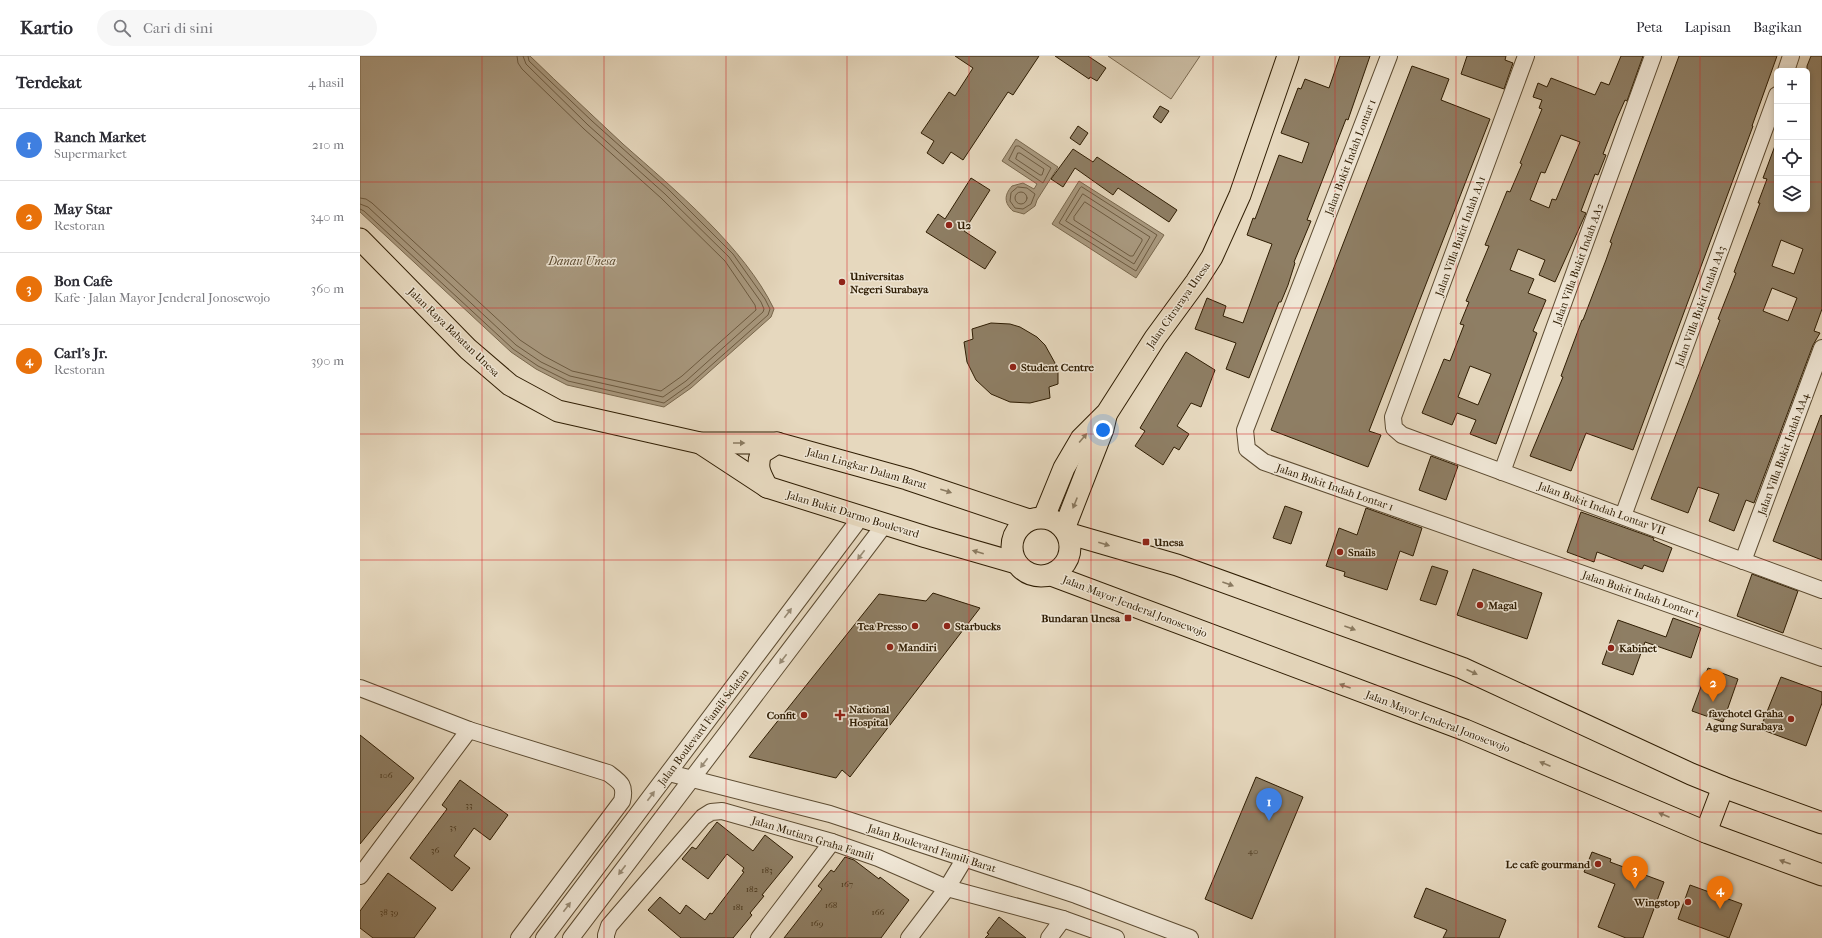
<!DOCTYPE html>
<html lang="id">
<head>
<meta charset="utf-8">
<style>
  :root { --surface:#fff; --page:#f7f7f7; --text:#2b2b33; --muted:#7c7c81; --line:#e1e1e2; --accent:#1a73e8 }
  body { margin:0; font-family:"IM FELL French Canon",serif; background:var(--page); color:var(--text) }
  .controls { position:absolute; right:12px; top:12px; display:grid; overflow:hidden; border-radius:6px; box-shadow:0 2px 6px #0003 }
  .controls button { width:36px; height:36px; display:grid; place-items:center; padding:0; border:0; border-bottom:1px solid var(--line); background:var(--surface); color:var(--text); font:20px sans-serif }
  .you { position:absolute; left:743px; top:374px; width:14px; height:14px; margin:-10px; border:3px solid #fff; border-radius:50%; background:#1a73e8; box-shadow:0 0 0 6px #1a73e833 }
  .badge { display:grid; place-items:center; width:26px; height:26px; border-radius:50%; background:var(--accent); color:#fff; font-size:13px; font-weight:700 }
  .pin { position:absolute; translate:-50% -33px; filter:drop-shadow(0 1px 2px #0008) }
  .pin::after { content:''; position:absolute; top:21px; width:14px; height:12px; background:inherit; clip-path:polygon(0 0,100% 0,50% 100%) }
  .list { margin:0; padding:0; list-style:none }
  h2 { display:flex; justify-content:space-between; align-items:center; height:52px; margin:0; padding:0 16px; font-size:17px }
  h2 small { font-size:13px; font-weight:400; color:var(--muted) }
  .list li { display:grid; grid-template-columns:26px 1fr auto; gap:12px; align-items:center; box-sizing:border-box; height:72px; padding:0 16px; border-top:1px solid var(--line) }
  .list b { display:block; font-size:15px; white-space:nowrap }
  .list p { margin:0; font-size:13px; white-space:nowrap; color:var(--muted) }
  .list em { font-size:13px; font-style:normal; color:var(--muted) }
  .icon { flex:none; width:22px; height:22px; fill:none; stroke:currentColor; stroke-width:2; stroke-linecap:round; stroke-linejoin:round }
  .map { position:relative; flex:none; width:1462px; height:882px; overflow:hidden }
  header { display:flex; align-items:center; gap:24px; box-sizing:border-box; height:56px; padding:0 20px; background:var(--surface); border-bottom:1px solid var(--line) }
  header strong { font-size:19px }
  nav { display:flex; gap:22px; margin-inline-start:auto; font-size:14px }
  .search { width:280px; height:36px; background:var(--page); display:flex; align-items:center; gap:10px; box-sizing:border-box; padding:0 14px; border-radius:22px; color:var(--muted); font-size:15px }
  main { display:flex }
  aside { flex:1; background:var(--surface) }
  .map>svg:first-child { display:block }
  .green { fill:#c7b89e; stroke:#7b6a50 }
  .water { fill:#a8987e; stroke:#78674d }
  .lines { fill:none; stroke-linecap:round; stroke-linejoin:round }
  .shore { stroke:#6c5a40; stroke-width:1 }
  .building { fill:#8e7e64; stroke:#2f1d03; fill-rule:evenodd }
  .minor-casing { stroke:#5d4c32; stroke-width:18 }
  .major-casing { stroke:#2f1d03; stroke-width:23 }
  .minor { stroke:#efe6d5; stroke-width:16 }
  .major { stroke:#e6d8be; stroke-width:21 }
  .oneway { fill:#8a7a60 }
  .oneway2 { fill:#998c76 }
  .grid { fill:none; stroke:#d62828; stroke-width:1; stroke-opacity:0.55 }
  .poi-dot { fill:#8f2418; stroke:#efe6d5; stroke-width:1.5 }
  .labels { text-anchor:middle; stroke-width:3; stroke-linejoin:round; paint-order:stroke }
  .number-label { font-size:9px; fill:#47351b }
  .street-label { font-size:11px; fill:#2f1d03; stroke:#efe6d5 }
  .poi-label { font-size:11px; font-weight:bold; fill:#2f1d03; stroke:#efe6d5; text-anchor:start }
  .water-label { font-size:12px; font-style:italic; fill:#59482e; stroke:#efe6d5 }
</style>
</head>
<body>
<header>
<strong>Kartio</strong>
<div class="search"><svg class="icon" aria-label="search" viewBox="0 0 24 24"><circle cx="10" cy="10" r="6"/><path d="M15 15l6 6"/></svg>Cari di sini</div>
<nav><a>Peta</a><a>Lapisan</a><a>Bagikan</a></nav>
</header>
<main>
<aside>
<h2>Terdekat<small>4 hasil</small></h2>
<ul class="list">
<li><span class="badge" style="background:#3f7fe0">1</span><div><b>Ranch Market</b><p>Supermarket</p></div><em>210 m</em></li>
<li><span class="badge" style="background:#e8710a">2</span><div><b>May Star</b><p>Restoran</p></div><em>340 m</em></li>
<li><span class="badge" style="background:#e8710a">3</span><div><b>Bon Cafe</b><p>Kafe · Jalan Mayor Jenderal Jonosewojo</p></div><em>360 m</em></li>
<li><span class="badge" style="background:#e8710a">4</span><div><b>Carl's Jr.</b><p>Restoran</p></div><em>390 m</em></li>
</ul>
</aside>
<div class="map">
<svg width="1462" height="882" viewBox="0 0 1462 882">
  <rect width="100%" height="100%" fill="#e6d8be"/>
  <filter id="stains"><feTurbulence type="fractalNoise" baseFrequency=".005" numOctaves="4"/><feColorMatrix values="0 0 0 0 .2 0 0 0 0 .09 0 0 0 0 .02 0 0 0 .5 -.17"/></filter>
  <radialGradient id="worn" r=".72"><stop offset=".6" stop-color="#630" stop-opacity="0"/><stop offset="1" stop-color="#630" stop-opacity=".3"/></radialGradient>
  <polygon class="green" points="748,0 840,0 811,43"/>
  <g class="water">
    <path d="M0,0H170C201,30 232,59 263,88C315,134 384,191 414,253L411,261L331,332L304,351L207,329L176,313L151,296L0,156Z"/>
    <path d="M656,83L698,111L677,144L675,150L664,158L653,155C644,147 644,139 652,130L663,127L674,133L677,128L642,105Z"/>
    <polygon points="719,125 804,179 776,222 692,168"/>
  </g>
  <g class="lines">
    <g class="shore">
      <polygon points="656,90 659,90 691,112 683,127 649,104"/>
      <polygon points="658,97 660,97 684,113 682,119 680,119 656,103"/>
      <polygon points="658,131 667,132 675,138 671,148 663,153 655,152 650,145 651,137"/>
      <polygon points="722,131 797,179 776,215 699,167 720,132"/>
      <circle cx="661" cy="142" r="6"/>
      <polygon points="723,138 790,181 774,208 706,165"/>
      <polyline points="0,142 6,143 12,147 160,284 184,300 212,315 301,335 322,320 396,254 395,249 365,205 301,142 224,73 162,13 158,7 157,0"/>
      <polygon points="725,146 782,183 782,185 773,200 770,200 714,164 714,161"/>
      <polyline points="0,148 8,151 156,289 181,306 210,320 303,341 326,325 403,256 404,253 401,246 369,201 305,138 228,69 166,8 163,0"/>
      <polyline points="0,153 4,155 153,293 178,310 208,325 304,347 329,329 408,259 410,253 405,243 373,198 309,134 232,65 169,5 168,0"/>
    </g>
  </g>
  <g class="building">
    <polygon points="595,0 679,0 653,39 648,36 603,104 591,96 583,108 567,97 574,85 561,77 589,36 595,40 613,12"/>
    <polygon points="695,0 728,0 746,12 737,25 730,21 729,23"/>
    <polygon points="980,0 1010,0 988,64 986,63 947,164 951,165 934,206 935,207 928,229 921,246 919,246 889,322 866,313 876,287 835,273 847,242 866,250 863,260 883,267 912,188 887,179 893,162 895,163 919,99 942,107 949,87 921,77 938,32 941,33 945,23 969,32"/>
    <polygon points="1107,0 1146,0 1145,4 1153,7 1144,33 1101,18"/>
    <path d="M1261,0H1283L1267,45L1265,44L1257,62L1243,98L1246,99L1238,119L1235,118L1221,155L1226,157L1195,226L1179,219L1185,204L1158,193L1150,214L1174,223L1168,237L1186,244L1173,275L1177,277L1136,388L1110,378L1116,364L1097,357L1092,369L1062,357L1084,303L1090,305L1104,269L1100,268L1109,246L1106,245L1129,190L1125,189L1147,135L1150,136L1162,108L1160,107L1182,53L1179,52L1182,44L1173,41L1178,27L1187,31L1191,22L1235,39L1241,26L1249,29ZM1201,79L1220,86L1196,144L1192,143L1189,152L1170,144L1181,116L1185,117ZM1110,310L1131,318L1118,349L1098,341Z"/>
    <polygon points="1319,0 1417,0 1392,70 1393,70 1273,394 1226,377 1211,415 1170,400 1203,321 1201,320 1222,264 1223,264 1246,204 1252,187 1250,186"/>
    <path d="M1451,0H1462V253L1454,275L1460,277L1453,289L1394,447L1386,444L1374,475L1349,465L1359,438L1338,431L1328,457L1291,443L1360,264L1358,263L1376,217L1374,216L1400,147H1398L1407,123L1403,122L1416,87L1417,153H1447V10ZM1421,184L1443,193L1434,218L1412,210ZM1412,232L1437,242L1428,265L1403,255Z"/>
    <polygon points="1052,10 1089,23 1081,44 1130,63 1009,375 1021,379 1008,411 911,374"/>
    <polygon points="800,50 809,55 801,67 793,61"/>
    <polygon points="718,70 728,77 720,89 710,82"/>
    <polygon points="713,93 733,106 737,101 817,154 809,166 758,132 753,139 715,112 703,131 691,123"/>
    <polygon points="611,122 630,134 604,175 636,196 625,213 566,176 578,158 585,163"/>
    <polygon points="631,267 650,268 660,271 677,281 685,289 695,307 698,317 698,328 689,331 690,342 670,347 650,346 631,338 616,324 607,306 604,286 613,283 612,273"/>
    <polygon points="826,296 855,314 841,351 831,347 817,370 829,378 819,394 814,391 803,409 775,390 785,375 780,372"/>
    <polygon points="1461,359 1462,360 1462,504 1413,485"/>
    <polygon points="1071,400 1098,410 1086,444 1059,434"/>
    <polygon points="925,450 942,456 931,488 913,482"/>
    <polygon points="1006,452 1062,472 1053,500 1040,495 1027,534 984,520 985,516 966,510 979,472 997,479"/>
    <polygon points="1221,456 1294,482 1293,484 1312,492 1303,516 1284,509 1282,513 1237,496 1234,506 1207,496"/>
    <polygon points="1072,510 1088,515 1076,549 1060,544"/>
    <polygon points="1113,513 1182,537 1167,583 1097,559"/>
    <polygon points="1392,518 1438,535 1423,577 1377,560"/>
    <polygon points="573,537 620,552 490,721 482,714 476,722 389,701 519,538 566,545"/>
    <polygon points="1313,562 1341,572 1331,602 1285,586 1273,619 1242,608 1258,564 1306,581"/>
    <polygon points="1348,612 1378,623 1363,666 1332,655"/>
    <polygon points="1421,621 1462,636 1462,647 1446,690 1400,673"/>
    <polygon points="0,679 54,722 0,788"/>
    <polygon points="896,721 943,741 892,863 845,843"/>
    <polygon points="100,724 148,759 130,784 114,772 94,800 110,812 92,835 50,802 87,753 82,749"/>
    <polygon points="357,766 393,795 405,779 433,801 402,839 404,840 390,857 392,859 373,882 321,882 288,854 300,841 320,858 326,849 345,864 350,857 352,858 384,816 382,815 384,812 367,798 348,823 322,803 332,791 336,793"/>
    <polygon points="1232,796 1251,803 1250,806 1304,826 1283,882 1266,882 1238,871 1255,828 1224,816"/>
    <polygon points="485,801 494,804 519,823 520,821 549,844 529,871 521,882 424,882 462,833 458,830 471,814 474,816"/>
    <polygon points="28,817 76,852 54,882 13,882 0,872 0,855"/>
    <polygon points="1330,829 1382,848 1369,882 1318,863"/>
    <polygon points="1066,832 1146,864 1139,882 1083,882 1087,874 1054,861"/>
    <polygon points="639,861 666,882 625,882 629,878 627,877"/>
  </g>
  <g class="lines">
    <g class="minor-casing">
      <g id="minor">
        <polyline points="1029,0 885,374 887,393 904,406 1462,602"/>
        <polyline points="1166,0 1033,361 1034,372 1042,379 1462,534"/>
        <polyline points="1426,15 1431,0"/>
        <polyline points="1142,416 1293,0"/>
        <polyline points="1263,460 1417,39"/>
        <polyline points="1383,505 1462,292"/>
        <path d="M0,632L109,674L248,717C260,726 266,729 262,745L159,882"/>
        <polyline points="309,717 470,758 716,839 830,882"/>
        <polyline points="0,820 109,674"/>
        <polyline points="184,882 501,461"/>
        <polyline points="211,882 525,468"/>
        <polyline points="246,882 246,879 249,870 343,761 351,756 362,755 472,786 518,802 587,832 703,863 756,882"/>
        <polyline points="399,882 472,786"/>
        <polyline points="549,882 587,832 605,802"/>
        <polyline points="689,882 703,863"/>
      </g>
    </g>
    <g class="major-casing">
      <g id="major">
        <polyline points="0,183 108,293 150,329 198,355 340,387 417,387 547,423 669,464"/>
        <polyline points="340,387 407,431 566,481 656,507"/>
        <path d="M407,431C400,417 396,412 401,397L417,387"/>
        <polyline points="684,461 704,412 721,383 747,357 795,282 836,226 852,201 880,139 928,0"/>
        <circle cx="681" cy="491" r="29"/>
        <polyline points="704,473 743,373 746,360"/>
        <polyline points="707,477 817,509 1102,612 1331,718 1363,731 1462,767"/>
        <polyline points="691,519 1105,674 1348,777 1462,819"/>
        <polyline points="1346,776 1363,731"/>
      </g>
    </g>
    <use href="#minor" class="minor"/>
    <use href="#major" class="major"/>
  </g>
  <defs><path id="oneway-solid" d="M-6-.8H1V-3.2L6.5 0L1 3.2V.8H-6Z"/></defs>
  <g class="oneway">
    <use href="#oneway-solid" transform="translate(723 382) rotate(-50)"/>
    <use href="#oneway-solid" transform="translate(379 387)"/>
    <use href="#oneway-solid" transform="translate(586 435) rotate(18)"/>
    <use href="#oneway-solid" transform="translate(715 447) rotate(112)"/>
    <use href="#oneway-solid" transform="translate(744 488) rotate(17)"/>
    <use href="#oneway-solid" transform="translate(618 496) rotate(-164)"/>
    <use href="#oneway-solid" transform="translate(868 528) rotate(20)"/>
    <use href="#oneway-solid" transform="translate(990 572) rotate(20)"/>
    <use href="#oneway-solid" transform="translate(1112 616) rotate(24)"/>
    <use href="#oneway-solid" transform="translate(985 630) rotate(-160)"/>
    <use href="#oneway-solid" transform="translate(1185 708) rotate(-157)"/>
    <use href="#oneway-solid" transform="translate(1304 759) rotate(-157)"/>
    <use href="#oneway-solid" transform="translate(1425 806) rotate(-160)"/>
  </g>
  <g class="oneway2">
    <use href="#oneway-solid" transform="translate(501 499) rotate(127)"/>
    <use href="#oneway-solid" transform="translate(428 557) rotate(-53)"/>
    <use href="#oneway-solid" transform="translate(423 603) rotate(127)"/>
    <use href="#oneway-solid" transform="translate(344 707) rotate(127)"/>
    <use href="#oneway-solid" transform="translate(291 740) rotate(-53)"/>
    <use href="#oneway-solid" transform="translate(262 814) rotate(127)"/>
    <use href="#oneway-solid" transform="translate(207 851) rotate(-53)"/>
  </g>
  <path class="grid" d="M122,0V882M244,0V882M366,0V882M487,0V882M609,0V882M731,0V882M853,0V882M975,0V882M1096,0V882M1218,0V882M1340,0V882M0,126H1417M1447,126H1462M0,252H1462M0,378H1462M0,504H1462M0,630H1462M0,756H1462"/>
  <g class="poi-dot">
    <circle cx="589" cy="169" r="4"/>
    <circle cx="482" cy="226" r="4"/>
    <circle cx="653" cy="311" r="4"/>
    <rect x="782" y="482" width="8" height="8" rx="2"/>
    <circle cx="980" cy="496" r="4"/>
    <circle cx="1120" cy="549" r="4"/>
    <rect x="764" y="558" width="8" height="8" rx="2"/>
    <circle cx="555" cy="570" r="4"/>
    <circle cx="587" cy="570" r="4"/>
    <circle cx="530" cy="591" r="4"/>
    <circle cx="1251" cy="592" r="4"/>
    <circle cx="444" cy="659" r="4"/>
    <path d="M478 653h4v4h4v4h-4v4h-4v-4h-4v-4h4z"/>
    <circle cx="1431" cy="663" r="4"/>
    <circle cx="1238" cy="808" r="4"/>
    <circle cx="1328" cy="846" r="4"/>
  </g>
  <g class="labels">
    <g class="number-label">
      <text x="26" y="722">106</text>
      <text x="109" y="752">33</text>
      <text x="93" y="774">35</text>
      <text x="75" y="797">36</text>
      <text x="893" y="798">40</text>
      <text x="407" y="817">183</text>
      <text x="487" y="831">167</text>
      <text x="392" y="836">182</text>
      <text x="471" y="852">168</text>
      <text x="378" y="854">181</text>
      <text x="29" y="859">38-39</text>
      <text x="518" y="859">166</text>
      <text x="457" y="870">169</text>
    </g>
    <g class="street-label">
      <text transform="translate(990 101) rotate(-69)" y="4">Jalan Bukit Indah Lontar 1</text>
      <text transform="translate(1100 180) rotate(-70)" y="4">Jalan Villa Bukit Indah AA1</text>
      <text transform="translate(1218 208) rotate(-70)" y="4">Jalan Villa Bukit Indah AA2</text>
      <text transform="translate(818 249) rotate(-55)" y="4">Jalan Citraraya Unesa</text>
      <text transform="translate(1340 250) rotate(-70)" y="4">Jalan Villa Bukit Indah AA3</text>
      <text transform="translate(94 276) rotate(44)" y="4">Jalan Raya Babatan Unesa</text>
      <text transform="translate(1423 398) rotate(-70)" y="4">Jalan Villa Bukit Indah AA4</text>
      <text transform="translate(507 412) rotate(16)" y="4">Jalan Lingkar Dalam Barat</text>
      <text transform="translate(975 431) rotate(19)" y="4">Jalan Bukit Indah Lontar 1</text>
      <text transform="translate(1242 452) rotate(20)" y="4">Jalan Bukit Indah Lontar VII</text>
      <text transform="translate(493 458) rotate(17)" y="4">Jalan Bukit Darmo Boulevard</text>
      <text transform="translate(1281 538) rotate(19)" y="4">Jalan Bukit Indah Lontar 1</text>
      <text transform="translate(775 550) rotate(21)" y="4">Jalan Mayor Jenderal Jonosewojo</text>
      <text transform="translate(1078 665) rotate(21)" y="4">Jalan Mayor Jenderal Jonosewojo</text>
      <text transform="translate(343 671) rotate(-53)" y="4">Jalan Boulevard Famili Selatan</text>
      <text transform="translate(453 782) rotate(17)" y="4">Jalan Mutiara Graha Famili</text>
      <text transform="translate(572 792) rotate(18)" y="4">Jalan Boulevard Famili Barat</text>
    </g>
    <g class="poi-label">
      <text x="597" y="173">U2</text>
      <text x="490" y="224">Universitas<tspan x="490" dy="13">Negeri Surabaya</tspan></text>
      <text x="661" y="315">Student Centre</text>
      <text x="794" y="490">Unesa</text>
      <text x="988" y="500">Snails</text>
      <text x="1128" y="553">Magal</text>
      <text x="760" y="566" text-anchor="end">Bundaran Unesa</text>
      <text x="547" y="574" text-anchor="end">Tea Presso</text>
      <text x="595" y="574">Starbucks</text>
      <text x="538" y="595">Mandiri</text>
      <text x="1259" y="596">Kabinet</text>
      <text x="489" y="657">National<tspan x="489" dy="13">Hospital</tspan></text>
      <text x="1423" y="661" text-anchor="end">favehotel Graha<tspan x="1423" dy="13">Agung Surabaya</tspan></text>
      <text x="436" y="663" text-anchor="end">Confit</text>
      <text x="1230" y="812" text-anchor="end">Le cafe gourmand</text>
      <text x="1320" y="850" text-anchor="end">Wingstop</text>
    </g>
    <g class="water-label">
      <text x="222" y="209">Danau Unesa</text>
    </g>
  </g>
  <rect width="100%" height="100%" filter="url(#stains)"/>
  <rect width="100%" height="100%" fill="url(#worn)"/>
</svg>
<div class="controls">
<button>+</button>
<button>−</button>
<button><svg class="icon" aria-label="locate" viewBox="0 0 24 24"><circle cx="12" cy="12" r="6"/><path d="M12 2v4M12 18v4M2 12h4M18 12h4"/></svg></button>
<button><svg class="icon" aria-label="layers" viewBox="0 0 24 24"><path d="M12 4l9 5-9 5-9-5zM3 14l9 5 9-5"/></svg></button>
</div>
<div class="you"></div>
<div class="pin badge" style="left:909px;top:765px;background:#3f7fe0">1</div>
<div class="pin badge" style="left:1353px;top:646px;background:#e8710a">2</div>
<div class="pin badge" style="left:1275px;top:833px;background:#e8710a">3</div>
<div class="pin badge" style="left:1360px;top:853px;background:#e8710a">4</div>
</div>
</main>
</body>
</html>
